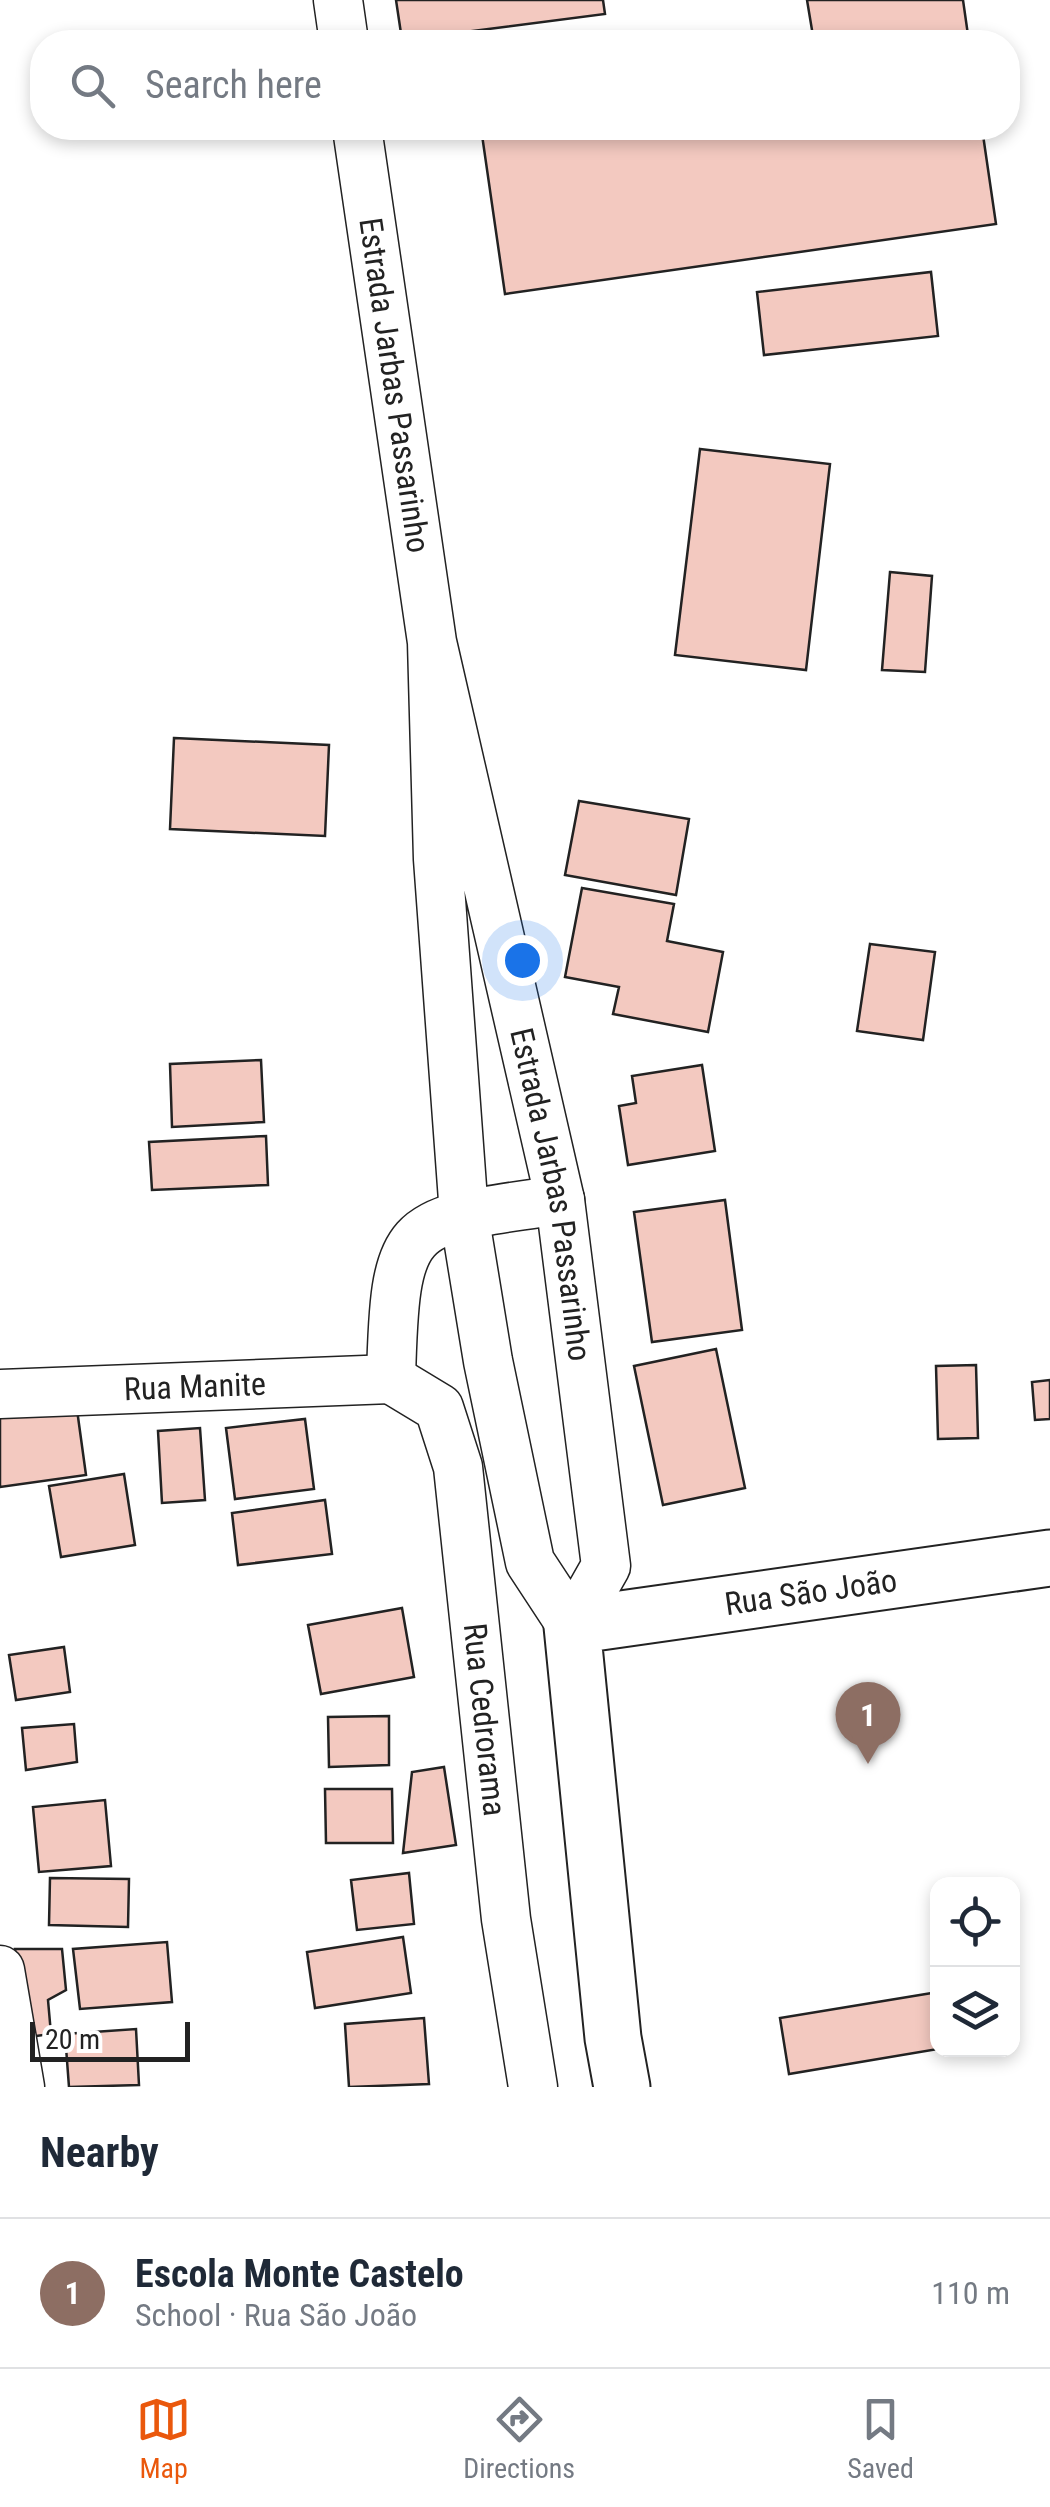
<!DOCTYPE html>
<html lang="en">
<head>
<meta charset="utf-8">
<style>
  :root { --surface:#fff; --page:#f2f2f3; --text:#1f2937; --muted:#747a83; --line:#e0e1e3; --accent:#ea580c }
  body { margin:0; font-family:"Roboto Condensed",sans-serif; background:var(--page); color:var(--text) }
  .controls { position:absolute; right:30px; bottom:30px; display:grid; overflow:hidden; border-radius:20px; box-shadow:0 5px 15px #0003 }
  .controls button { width:90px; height:90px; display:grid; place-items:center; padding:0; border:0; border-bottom:2px solid var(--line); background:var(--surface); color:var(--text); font:50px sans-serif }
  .scale { position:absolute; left:30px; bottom:25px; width:160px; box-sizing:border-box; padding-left:10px; border:5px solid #222; border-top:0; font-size:28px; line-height:35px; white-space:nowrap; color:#222; -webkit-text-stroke:8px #fff; paint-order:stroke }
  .you { position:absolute; left:522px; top:960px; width:35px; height:35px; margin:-25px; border:8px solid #fff; border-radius:50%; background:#1a73e8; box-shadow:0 0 0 15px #1a73e833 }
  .badge { display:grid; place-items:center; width:65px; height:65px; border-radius:50%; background:var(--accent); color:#fff; font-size:32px; font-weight:700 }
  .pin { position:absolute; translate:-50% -82px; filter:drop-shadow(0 2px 5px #0008) }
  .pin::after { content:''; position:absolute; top:52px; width:35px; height:30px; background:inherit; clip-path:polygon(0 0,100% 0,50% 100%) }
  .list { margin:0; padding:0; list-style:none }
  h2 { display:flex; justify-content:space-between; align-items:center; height:130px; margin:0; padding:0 40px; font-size:42px }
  h2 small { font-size:32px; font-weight:400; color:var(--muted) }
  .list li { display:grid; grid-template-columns:65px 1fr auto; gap:30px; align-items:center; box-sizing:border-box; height:150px; padding:0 40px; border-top:2px solid var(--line) }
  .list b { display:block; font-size:38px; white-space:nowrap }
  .list p { margin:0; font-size:32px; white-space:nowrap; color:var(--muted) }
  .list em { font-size:32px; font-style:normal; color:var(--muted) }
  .icon { flex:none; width:55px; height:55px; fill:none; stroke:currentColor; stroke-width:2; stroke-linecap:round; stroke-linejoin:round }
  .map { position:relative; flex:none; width:1050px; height:2087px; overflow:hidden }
  .search { position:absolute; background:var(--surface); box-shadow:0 5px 15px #0003; left:30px; right:30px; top:30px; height:110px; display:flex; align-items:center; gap:25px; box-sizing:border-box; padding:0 35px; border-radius:40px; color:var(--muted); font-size:38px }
  .sheet { height:280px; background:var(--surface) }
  nav { display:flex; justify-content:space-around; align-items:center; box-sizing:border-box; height:140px; border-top:2px solid var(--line); background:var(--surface); font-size:28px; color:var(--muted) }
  nav a { display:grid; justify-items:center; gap:5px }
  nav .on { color:var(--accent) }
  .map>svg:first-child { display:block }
  .building { fill:#f3c9c0; stroke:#222; stroke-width:2.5 }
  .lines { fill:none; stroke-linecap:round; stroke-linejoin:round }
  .minor-casing { stroke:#222; stroke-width:51 }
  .tertiary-casing { stroke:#222; stroke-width:59 }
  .minor { stroke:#fff; stroke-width:48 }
  .tertiary { stroke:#fff; stroke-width:55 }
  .labels { text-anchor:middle; stroke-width:8; stroke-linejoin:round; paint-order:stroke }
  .street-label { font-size:32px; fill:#222; stroke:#fff }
</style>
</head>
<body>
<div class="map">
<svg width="1050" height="2087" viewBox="0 0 1050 2087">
  <rect width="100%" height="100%" fill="#fff"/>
  <g class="building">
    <polygon points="396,0 603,0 605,14 402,40"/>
    <polygon points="807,0 963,0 969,42 814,42"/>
    <polygon points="481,128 982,128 996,224 505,294"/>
    <polygon points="931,272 938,336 764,355 757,292"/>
    <polygon points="700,449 830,464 806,670 675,655"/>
    <polygon points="890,572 932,576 925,672 882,670"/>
    <polygon points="174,738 329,745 325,836 170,829"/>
    <polygon points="579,801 689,819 676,895 565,875"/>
    <polygon points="582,888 674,904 667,941 723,952 708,1032 613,1014 619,987 565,977"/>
    <polygon points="870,944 935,952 923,1040 857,1031"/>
    <polygon points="261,1060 264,1122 172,1127 170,1064"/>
    <polygon points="702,1065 715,1151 628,1165 619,1106 636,1103 632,1076"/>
    <polygon points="266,1136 268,1185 152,1190 149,1142"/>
    <polygon points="725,1200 742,1330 652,1342 634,1212"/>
    <polygon points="716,1349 745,1488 663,1505 634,1366"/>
    <polygon points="976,1365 978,1438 938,1439 936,1366"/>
    <polygon points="1050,1380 1050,1419 1035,1420 1032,1382"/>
    <polygon points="75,1395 86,1475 0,1487 0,1406"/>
    <polygon points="305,1419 314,1489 235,1499 226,1428"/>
    <polygon points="200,1428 205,1500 162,1503 158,1431"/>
    <polygon points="124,1474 135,1545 61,1557 49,1486"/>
    <polygon points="325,1500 332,1554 238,1565 232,1513"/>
    <polygon points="402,1608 414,1677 321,1694 308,1625"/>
    <polygon points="64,1647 70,1692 16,1700 9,1655"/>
    <polygon points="389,1716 389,1765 329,1767 328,1717"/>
    <polygon points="74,1724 77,1762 26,1770 22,1728"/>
    <polygon points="444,1767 456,1845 403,1853 412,1772"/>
    <polygon points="325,1789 392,1789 393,1843 326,1843"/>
    <polygon points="105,1800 111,1866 39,1872 33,1807"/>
    <polygon points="409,1873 414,1924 357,1930 351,1880"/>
    <polygon points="50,1878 129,1879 128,1927 49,1925"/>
    <polygon points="403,1937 411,1993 315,2008 307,1952"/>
    <polygon points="167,1942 172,2002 80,2009 73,1949"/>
    <polygon points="15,1949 62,1949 66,1990 48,2000 51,2034 21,2038"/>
    <polygon points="938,1992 938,2049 789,2074 780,2018"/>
    <polygon points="424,2018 429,2084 349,2087 345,2024"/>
    <polygon points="136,2029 139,2085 69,2087 65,2034"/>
  </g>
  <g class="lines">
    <g class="minor-casing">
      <g id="minor">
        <polyline points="338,0 344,42"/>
        <path id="s1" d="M357,128L432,642L560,1200L606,1566L572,1626L530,1562L488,1361L464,1214L438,859L432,642"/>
        <path id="s2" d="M391,1379L439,1408L458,1467L506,1919L533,2087"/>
        <path d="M391,1379C395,1216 404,1222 560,1200"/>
        <path id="s3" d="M0,1394L391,1379"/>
        <polyline points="0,1970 20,2087"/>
      </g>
    </g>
    <g class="tertiary-casing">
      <g id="tertiary">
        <path id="s4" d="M622,2087L613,2038L572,1626L1050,1558"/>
      </g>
    </g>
    <use href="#minor" class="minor"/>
    <use href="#tertiary" class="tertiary"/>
  </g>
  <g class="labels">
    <g class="street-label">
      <text dy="11" stroke="none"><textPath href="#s1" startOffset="260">Estrada Jarbas Passarinho</textPath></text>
      <text dy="11" stroke="none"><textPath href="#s1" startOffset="1085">Estrada Jarbas Passarinho</textPath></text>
      <text dy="11" stroke="none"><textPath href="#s3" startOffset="195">Rua Manite</textPath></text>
      <text dy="11" stroke="none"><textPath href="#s4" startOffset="705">Rua São João</textPath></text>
      <text dy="11" stroke="none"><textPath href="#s2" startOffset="372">Rua Cedrorama</textPath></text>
    </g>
  </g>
</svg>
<div class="controls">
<button><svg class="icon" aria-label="locate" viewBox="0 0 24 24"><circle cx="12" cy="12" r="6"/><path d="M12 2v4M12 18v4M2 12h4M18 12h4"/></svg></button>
<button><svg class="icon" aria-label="layers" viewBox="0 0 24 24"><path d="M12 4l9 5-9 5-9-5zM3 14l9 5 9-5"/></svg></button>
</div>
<div class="scale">20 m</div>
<div class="you"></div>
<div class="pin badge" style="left:868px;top:1764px;background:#8d6e63">1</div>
<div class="search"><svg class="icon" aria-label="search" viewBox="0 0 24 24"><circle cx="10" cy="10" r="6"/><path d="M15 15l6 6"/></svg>Search here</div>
</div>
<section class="sheet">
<h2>Nearby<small></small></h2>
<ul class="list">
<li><span class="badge" style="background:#8d6e63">1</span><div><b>Escola Monte Castelo</b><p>School · Rua São João</p></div><em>110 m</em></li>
</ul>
</section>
<nav>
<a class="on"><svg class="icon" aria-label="map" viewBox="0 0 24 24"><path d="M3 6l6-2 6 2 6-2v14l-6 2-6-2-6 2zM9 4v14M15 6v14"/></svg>Map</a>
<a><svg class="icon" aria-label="directions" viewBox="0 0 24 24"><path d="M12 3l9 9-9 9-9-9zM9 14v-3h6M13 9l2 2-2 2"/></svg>Directions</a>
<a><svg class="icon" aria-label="saved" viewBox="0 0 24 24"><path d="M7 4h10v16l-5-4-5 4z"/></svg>Saved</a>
</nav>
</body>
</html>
